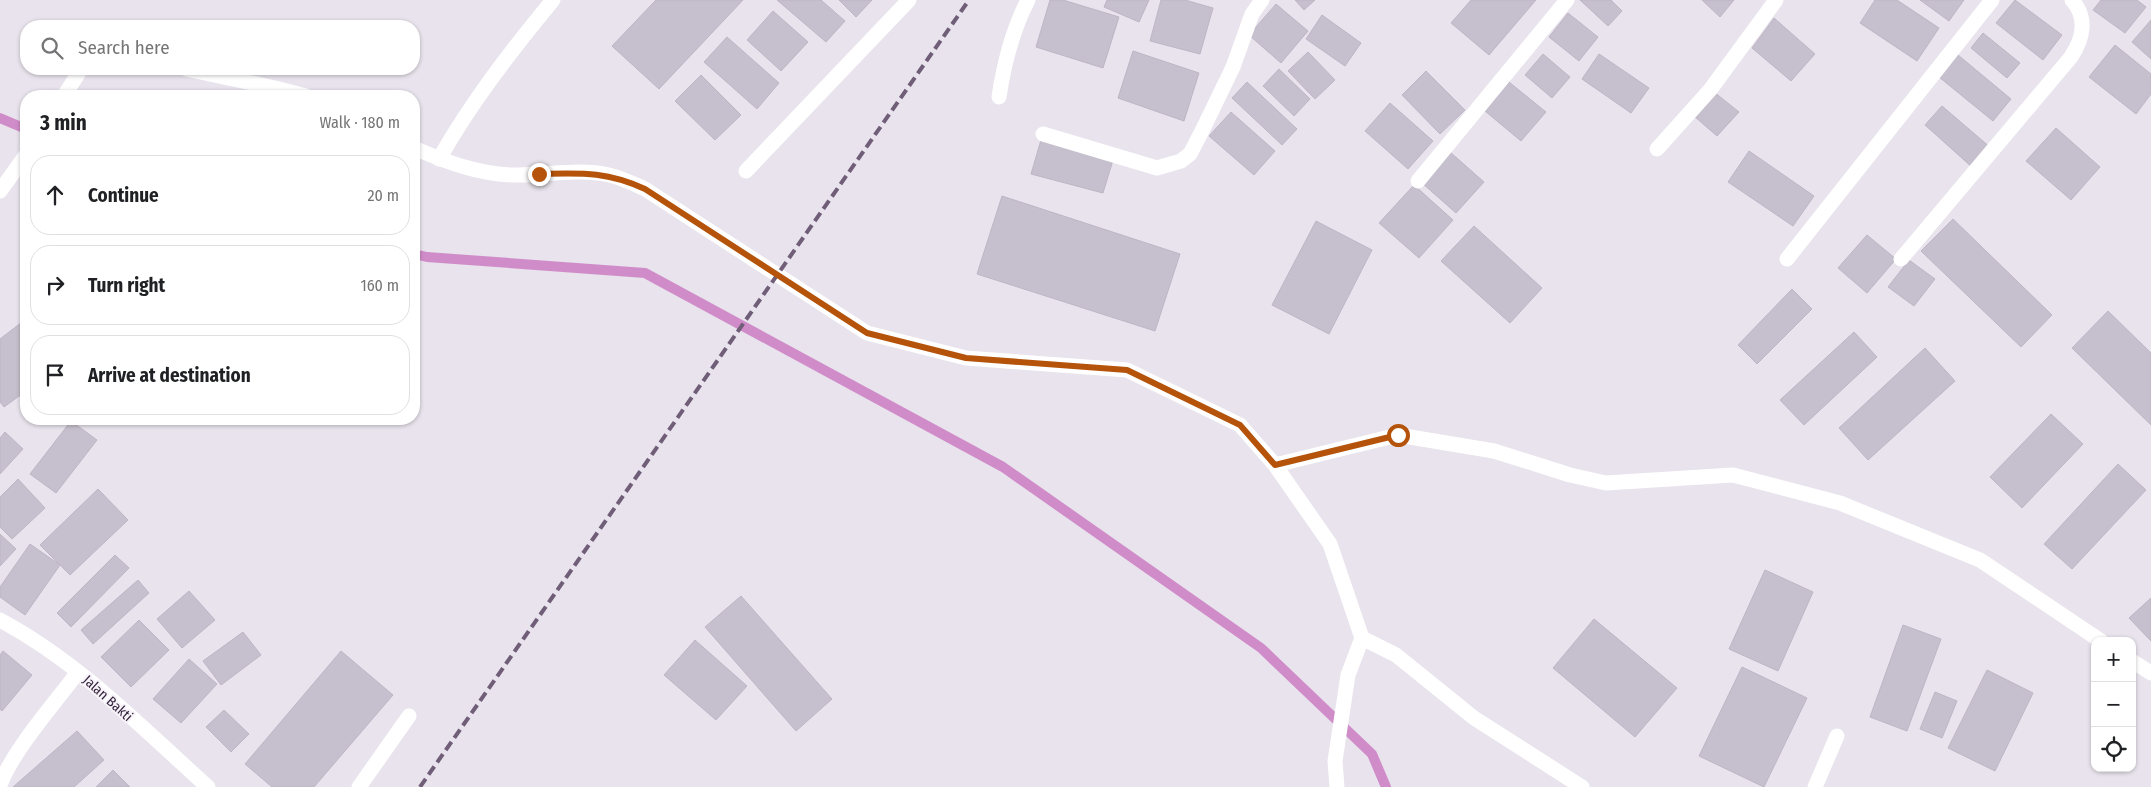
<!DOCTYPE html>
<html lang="en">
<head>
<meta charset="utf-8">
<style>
  :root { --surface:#fff; --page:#f2f2f2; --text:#202124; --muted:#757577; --line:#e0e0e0 }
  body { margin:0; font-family:"Fira Sans Condensed",sans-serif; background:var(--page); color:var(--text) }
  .controls { position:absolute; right:15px; bottom:15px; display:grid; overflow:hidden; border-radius:10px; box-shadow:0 1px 4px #0004 }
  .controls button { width:45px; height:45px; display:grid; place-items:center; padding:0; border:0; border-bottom:1px solid var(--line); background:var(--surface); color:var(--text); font:25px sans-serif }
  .stop { position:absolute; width:15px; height:15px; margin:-11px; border:4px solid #b45309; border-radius:50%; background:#fff }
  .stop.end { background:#b45309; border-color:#fff; box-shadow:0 1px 5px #0008 }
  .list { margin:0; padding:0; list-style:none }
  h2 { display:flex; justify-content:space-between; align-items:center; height:65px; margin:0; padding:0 20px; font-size:21px }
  h2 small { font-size:16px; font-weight:400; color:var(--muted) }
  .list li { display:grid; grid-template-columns:32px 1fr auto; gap:15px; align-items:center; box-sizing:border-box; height:80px; margin:0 10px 10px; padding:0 10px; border:1px solid var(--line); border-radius:20px }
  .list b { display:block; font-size:19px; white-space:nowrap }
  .list em { font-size:16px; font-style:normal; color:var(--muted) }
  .icon { flex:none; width:28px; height:28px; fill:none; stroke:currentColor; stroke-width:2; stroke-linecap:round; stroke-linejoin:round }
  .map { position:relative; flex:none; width:2151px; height:787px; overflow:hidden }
  .search { position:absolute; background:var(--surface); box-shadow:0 1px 4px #0004; left:20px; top:20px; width:400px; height:55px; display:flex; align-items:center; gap:12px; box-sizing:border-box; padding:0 18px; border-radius:20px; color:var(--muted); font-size:19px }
  .panel { position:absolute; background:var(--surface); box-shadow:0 1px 4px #0004; left:20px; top:90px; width:400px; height:335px; border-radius:20px }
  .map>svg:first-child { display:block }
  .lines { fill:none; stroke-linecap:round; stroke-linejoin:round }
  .stream { stroke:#d08cc9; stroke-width:10 }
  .building { fill:#c6bfcd; stroke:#beb5c6 }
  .minor { stroke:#fff; stroke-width:15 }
  .rail { stroke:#705e79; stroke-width:4; stroke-dasharray:10 5; stroke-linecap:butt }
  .route { stroke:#b45309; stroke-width:6 }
  .labels { text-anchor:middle; stroke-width:4; stroke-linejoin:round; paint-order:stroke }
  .street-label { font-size:14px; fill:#35233d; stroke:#f6f3f9 }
</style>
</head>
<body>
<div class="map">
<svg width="2151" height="787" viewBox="0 0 2151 787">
  <rect width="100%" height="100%" fill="#e8e3ec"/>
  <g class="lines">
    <g class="stream">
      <polyline points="0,118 26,129"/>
      <polyline points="414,254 427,257 645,273 1003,467 1261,648 1372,754 1386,787"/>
    </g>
  </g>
  <g class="building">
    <polygon points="656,0 743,0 659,89 612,46"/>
    <polygon points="777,0 821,0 845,21 826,42"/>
    <polygon points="839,0 872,0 856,17"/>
    <polygon points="1050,0 1063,0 1119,17 1103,68 1036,47"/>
    <polygon points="1107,0 1149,0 1139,22 1104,7"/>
    <polygon points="1161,0 1185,0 1213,8 1200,54 1150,41"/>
    <polygon points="1295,0 1315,0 1304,10"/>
    <polygon points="1471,0 1536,0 1489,55 1451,23"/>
    <polygon points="1580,0 1611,0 1622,11 1608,26"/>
    <polygon points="1702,0 1734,0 1720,17"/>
    <polygon points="1875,0 1897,0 1939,28 1917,61 1860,23"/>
    <polygon points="1920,0 1964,0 1949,21"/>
    <polygon points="2015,0 2062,35 2043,60 1996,23"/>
    <polygon points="2101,0 2137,0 2146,7 2125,33 2093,10"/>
    <polygon points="1276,4 1308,31 1281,63 1249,35"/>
    <polygon points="773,11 808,42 781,71 747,40"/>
    <polygon points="1568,13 1598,37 1579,61 1549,37"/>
    <polygon points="1322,15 1361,43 1345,66 1306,39"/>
    <polygon points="1774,18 1815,54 1791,81 1752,48"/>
    <polygon points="2151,20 2151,59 2132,42"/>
    <polygon points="1983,33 2020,63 2007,78 1971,48"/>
    <polygon points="727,37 779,83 757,109 704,62"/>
    <polygon points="2115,45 2151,74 2151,94 2136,114 2089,77"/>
    <polygon points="1133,51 1199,73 1184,121 1118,98"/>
    <polygon points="1308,52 1335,80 1315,99 1288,71"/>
    <polygon points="1543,54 1570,77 1552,98 1525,75"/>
    <polygon points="1599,54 1649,88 1631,113 1582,79"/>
    <polygon points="1958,55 2011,99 1993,121 1939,77"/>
    <polygon points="1279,69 1310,99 1294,116 1263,86"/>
    <polygon points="1426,71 1465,110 1440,134 1402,95"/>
    <polygon points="701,75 741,115 715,140 675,101"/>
    <polygon points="1247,82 1297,129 1282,145 1232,98"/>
    <polygon points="1509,82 1546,112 1521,141 1485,111"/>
    <polygon points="1714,92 1739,112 1717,136 1694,116"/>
    <polygon points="1390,103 1433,141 1408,169 1365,131"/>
    <polygon points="1942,106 1991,148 1973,168 1925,125"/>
    <polygon points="1231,112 1275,151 1254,175 1209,136"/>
    <polygon points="2056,128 2100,167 2071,200 2026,161"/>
    <polygon points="1041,140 1113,160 1103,193 1031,174"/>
    <polygon points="1749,151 1814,196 1793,226 1728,182"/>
    <polygon points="1450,152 1484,182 1456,213 1422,183"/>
    <polygon points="1414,185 1453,220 1419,258 1379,223"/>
    <polygon points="1002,196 1180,254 1155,331 977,274"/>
    <polygon points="1953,219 2052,315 2021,347 1921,251"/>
    <polygon points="1316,221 1372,250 1329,334 1272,305"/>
    <polygon points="1474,226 1542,288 1510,323 1441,261"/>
    <polygon points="1867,235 1896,259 1867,293 1838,268"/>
    <polygon points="1909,260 1935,279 1914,306 1888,287"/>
    <polygon points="1792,289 1812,309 1757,364 1738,345"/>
    <polygon points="2108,311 2151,353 2151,425 2072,348"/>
    <polygon points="26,319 26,391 4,407 0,402 0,339"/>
    <polygon points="1854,332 1877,357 1804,425 1780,400"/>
    <polygon points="1925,348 1955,381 1868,460 1839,428"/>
    <polygon points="2051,414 2083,444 2022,508 1990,477"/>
    <polygon points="71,421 97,440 56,493 30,474"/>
    <polygon points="5,432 23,449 0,474 0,438"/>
    <polygon points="2118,464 2146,490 2072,569 2044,544"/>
    <polygon points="18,479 45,508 12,539 0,527 0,497"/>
    <polygon points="98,489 128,520 70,575 40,545"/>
    <polygon points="0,534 16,549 0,566"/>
    <polygon points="30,544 60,565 25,615 0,597 0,587"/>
    <polygon points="115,555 129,568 71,627 57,613"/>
    <polygon points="1765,570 1813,592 1778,671 1729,649"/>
    <polygon points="138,580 149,593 93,644 81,630"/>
    <polygon points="189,591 215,620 182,648 157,619"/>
    <polygon points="741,596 832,699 796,731 705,627"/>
    <polygon points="2151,598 2151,641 2129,618"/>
    <polygon points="1594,619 1677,688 1635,737 1553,668"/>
    <polygon points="139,620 169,650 131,687 101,657"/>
    <polygon points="1903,625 1941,639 1907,731 1870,717"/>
    <polygon points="243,632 261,655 221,685 203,661"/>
    <polygon points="695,640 747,686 716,720 664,675"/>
    <polygon points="3,651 32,675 2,711 0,709 0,655"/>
    <polygon points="341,651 393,695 314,787 272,787 245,764"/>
    <polygon points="189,659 217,684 181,723 153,699"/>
    <polygon points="1742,667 1807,698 1764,787 1699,756"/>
    <polygon points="1987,670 2033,693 1995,771 1948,748"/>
    <polygon points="1935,692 1957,701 1942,738 1920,729"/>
    <polygon points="224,710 249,734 231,752 206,727"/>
    <polygon points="77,731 104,760 74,787 13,787"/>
    <polygon points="113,770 130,787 96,787"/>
  </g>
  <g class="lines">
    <g class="minor">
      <polyline points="186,69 275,88 306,96"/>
      <polyline points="64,96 81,69"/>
      <path d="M999,97C1004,63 1012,31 1028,0"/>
      <polyline points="1043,134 1157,168 1181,161 1190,154 1202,131 1233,67 1252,14 1262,0"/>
      <path d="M414,148C446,162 478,174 513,175C545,176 578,168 609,175C622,178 634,184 645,189L867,333L966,358L1127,370L1240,425L1275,465L1330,544L1362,638"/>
      <polyline points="1657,149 1710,90 1776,0"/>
      <path d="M439,159C472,101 511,51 553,0"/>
      <polyline points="746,171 909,0"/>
      <polyline points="1418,181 1567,0"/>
      <polyline points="0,191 26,155"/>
      <polyline points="1787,259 1992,0"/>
      <path d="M1901,259L2071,57C2083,39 2088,18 2072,0"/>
      <polyline points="1275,465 1398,435 1494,451 1570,475 1606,483 1733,475 1840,503 1980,560 2101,641"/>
      <path d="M0,620C79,662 142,728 208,787"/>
      <polyline points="2132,661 2151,673"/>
      <path d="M0,785C13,750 55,703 78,672"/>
      <polyline points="359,787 409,716"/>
      <polyline points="1337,787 1335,761 1348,675 1362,638 1396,655 1474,718 1582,787"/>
      <polyline points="1815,787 1837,736"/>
    </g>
    <polyline class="rail" points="420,787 969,0"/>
  </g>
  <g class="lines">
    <path class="route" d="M539,174C581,173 606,171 645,189L867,333L966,358L1127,370L1240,425L1275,465L1398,435"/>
  </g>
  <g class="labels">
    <g class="street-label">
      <text transform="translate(108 698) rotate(42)" y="5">Jalan Bakti</text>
    </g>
  </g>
</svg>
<div class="controls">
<button>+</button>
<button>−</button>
<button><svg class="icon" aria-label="locate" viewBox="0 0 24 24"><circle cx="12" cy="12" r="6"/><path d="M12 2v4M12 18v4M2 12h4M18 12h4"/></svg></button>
</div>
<div class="stop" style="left:1398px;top:435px"></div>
<div class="stop end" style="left:539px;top:174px"></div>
<div class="search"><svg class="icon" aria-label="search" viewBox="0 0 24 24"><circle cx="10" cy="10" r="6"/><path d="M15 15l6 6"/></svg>Search here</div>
<section class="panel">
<h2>3 min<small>Walk · 180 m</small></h2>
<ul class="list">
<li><svg class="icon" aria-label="ahead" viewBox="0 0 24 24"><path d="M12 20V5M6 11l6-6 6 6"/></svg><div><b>Continue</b></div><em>20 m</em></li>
<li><svg class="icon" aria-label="right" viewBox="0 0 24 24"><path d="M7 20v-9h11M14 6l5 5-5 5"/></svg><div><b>Turn right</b></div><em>160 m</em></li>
<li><svg class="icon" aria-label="arrive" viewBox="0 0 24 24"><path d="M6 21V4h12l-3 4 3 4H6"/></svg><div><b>Arrive at destination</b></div></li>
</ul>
</section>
</div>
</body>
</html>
